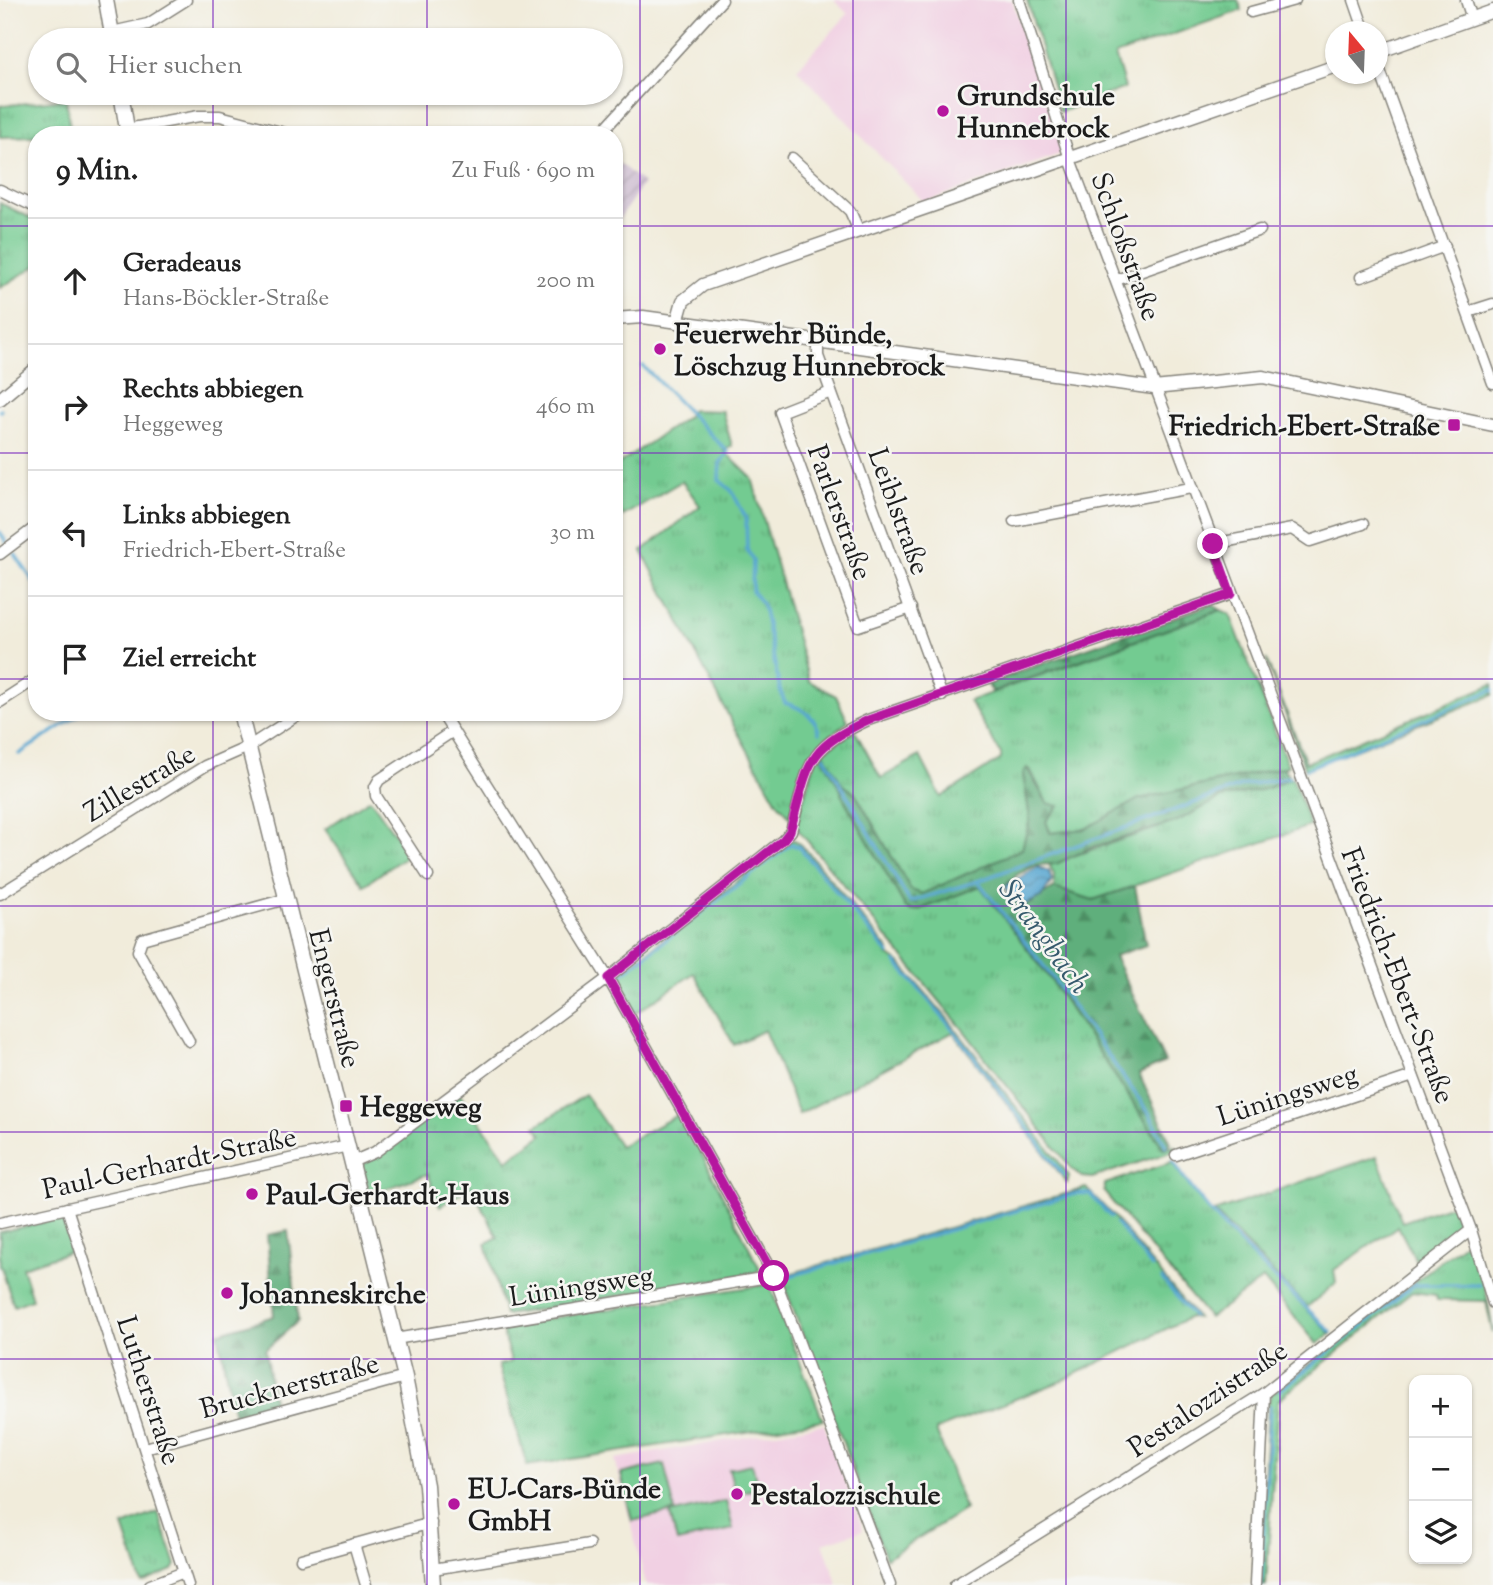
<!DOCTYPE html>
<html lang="de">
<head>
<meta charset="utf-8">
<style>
  :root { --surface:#fff; --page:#f2f2f2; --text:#222; --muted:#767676; --line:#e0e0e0 }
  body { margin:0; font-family:"Sorts Mill Goudy",serif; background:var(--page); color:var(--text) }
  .controls { position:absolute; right:21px; bottom:21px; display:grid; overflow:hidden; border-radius:14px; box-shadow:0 2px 5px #0004 }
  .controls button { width:63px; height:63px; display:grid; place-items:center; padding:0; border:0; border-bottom:2px solid var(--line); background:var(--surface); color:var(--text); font:35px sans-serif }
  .compass { position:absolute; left:1325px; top:21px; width:63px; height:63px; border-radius:50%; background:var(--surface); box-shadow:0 2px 5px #0004; rotate:341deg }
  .stop { position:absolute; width:21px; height:21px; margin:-16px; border:5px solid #b5179e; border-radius:50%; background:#fff }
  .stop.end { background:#b5179e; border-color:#fff; box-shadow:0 2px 7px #0008 }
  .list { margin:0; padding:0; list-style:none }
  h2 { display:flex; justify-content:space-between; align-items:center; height:91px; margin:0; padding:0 28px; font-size:30px }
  h2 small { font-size:23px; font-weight:400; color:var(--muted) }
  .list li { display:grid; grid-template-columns:46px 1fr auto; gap:21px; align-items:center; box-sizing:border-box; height:126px; padding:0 28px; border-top:2px solid var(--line) }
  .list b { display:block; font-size:26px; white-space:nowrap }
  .list p { margin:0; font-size:23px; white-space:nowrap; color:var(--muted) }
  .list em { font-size:23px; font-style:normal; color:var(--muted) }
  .icon { flex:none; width:38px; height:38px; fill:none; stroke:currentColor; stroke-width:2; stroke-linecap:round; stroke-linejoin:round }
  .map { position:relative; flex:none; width:1493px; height:1585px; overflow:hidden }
  .search { position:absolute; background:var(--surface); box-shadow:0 2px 5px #0004; left:28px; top:28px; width:595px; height:77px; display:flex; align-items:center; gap:18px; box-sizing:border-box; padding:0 24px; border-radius:38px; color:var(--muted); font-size:26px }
  .panel { position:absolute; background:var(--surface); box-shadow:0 2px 5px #0004; left:28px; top:126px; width:595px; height:595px; border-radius:28px }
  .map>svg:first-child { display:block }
  .built { fill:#f1d0e3 }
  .industrial { fill:url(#industrial-furrows) }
  .grass { fill:url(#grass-tufts); stroke:#487456; stroke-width:2 }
  .forest { fill:url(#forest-firs); stroke:#3d664c; stroke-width:2 }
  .park { fill:#73cb91; stroke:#487456; stroke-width:2 }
  .water { fill:url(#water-waves); stroke:#396176; stroke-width:2 }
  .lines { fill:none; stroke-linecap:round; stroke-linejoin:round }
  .stream { stroke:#56a6d0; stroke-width:3.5 }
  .minor-casing { stroke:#86847c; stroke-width:13 }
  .tertiary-casing { stroke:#86847c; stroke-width:15 }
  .secondary-casing { stroke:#86847c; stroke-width:17 }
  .minor { stroke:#fff; stroke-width:10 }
  .tertiary { stroke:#fff; stroke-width:12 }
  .secondary { stroke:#fff; stroke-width:14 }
  .route { stroke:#b5179e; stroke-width:9 }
  .grid { fill:none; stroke:#7b2cbf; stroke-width:2; stroke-opacity:0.55 }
  .poi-dot { fill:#b5179e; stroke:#f6f6f2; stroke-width:2.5 }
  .labels { text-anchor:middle; stroke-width:5; stroke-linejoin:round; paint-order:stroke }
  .poi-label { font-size:28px; font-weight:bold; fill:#1c1c1c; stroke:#f6f6f2; text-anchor:start }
  .street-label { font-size:28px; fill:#1c1c1c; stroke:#f6f6f2 }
  .water-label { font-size:30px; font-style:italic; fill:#365a6d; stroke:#f6f6f2 }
</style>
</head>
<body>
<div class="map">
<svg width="1493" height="1585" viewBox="0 0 1493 1585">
  <defs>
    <pattern id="industrial-furrows" width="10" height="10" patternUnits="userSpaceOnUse" patternTransform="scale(1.75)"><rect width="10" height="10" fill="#cebed1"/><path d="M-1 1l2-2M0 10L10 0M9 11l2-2" fill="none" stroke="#b0a3b3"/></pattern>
    <pattern id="grass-tufts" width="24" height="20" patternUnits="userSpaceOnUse" patternTransform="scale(1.75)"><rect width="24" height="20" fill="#73cb91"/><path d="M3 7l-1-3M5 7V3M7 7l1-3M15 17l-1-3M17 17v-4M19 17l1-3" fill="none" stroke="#63ae7c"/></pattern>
    <pattern id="forest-firs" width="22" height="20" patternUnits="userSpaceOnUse" patternTransform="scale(1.75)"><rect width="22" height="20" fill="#5eaf7b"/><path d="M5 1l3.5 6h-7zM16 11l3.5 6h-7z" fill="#4d8e64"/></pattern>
    <pattern id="water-waves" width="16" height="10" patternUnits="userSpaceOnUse" patternTransform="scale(1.75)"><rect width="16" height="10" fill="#56a6d0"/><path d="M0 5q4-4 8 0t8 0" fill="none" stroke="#4686a8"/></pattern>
  </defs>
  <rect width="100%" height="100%" fill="#f6f6f2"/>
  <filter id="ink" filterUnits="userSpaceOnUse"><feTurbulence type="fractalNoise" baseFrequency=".0143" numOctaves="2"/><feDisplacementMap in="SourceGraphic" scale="14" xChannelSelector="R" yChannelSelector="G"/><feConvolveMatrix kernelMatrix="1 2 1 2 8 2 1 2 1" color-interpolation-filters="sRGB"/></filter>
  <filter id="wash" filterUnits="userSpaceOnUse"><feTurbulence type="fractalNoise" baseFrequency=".00686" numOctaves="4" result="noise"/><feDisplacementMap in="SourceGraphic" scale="28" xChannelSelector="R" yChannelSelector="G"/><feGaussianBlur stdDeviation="1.57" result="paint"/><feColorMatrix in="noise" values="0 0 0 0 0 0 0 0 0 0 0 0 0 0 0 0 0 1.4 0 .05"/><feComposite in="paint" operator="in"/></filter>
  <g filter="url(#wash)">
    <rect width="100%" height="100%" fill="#f1ecdb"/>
    <g class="built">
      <polygon points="834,0 1012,0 1063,153 924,202 797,69 848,14"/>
      <polygon points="824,1424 863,1530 823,1543 838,1585 646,1585 615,1459"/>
    </g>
    <polygon class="industrial" points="614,159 643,183 614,227"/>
    <g class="grass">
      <polygon points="1027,0 1238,0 1242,10 1115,55 1125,88 1060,112"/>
      <polygon points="66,99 71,135 0,137 0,106"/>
      <polygon points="0,203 37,221 37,265 0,288"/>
      <path d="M692,410L722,411L732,446L724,451L752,478L809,681L836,696L848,722C804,752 804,769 790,817L777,802L734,726L642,551L700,506L682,481L623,516L614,502V467L687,417Z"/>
      <polygon points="1221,610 1230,614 1288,766 1139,799 1085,829 1050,833 1046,821 1047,803 1030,769 1023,774 1030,819 1022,849 922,894 911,890 855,793 843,785 824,753 822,756 906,908 919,910 980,886 1051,980 1164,1149 1175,1146 1177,1150 1092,1178 1082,1177 1072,1169 961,1027 795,826 817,755 855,731 881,778 920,756 941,797 1001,759 1001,754 969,701"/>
      <polygon points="1266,659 1306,763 1493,684 1493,695 1305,769"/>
      <polygon points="1289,778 1293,779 1310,826 1093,900 1054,888 1054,875 1049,864 1175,822 1221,798 1269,788"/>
      <polygon points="370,799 409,854 364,885 325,829"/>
      <polygon points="789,840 795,840 806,850 889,950 888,955 901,964 947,1018 1059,1162 1069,1176 1067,1183 953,1032 799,1114 764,1030 734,1045 694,973 636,1013 633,1012 615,977"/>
      <polygon points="459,1093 507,1160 542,1135 536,1126 585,1095 620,1146 681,1113 760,1269 754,1273 505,1315 486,1243 498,1237 471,1186 440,1206 428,1174 370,1194 361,1166"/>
      <polygon points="1377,1156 1402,1222 1455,1204 1460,1220 1459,1229 1418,1265 1398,1226 1334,1270 1336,1283 1307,1307 1214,1212"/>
      <path d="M1172,1162C1214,1226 1278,1279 1331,1334L1317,1344L1263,1279L1209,1318L1104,1192L1105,1184Z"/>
      <polygon points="1086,1188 1113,1216 1197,1318 1190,1317 1059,1382 936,1430 965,1509 886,1558 782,1279 786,1275"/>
      <polygon points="62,1218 72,1251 22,1267 32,1299 14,1306 0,1264 0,1232"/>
      <polygon points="1464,1243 1470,1245 1484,1280 1493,1334 1486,1301 1437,1300 1436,1295 1412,1292 1278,1400 1266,1585 1259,1585 1268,1405 1271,1394"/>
      <polygon points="769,1284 823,1420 527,1466 498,1365 511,1362 501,1326"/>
      <polygon points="158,1512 176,1565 173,1570 142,1583 123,1526"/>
    </g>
    <g class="forest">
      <polygon points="1212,604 1221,610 992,692 987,683"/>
      <polygon points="1284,767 1289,778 1269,788 1221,798 1175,822 1093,847 1056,864 1037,865 1018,874 1002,889 1009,901 1024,907 1054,888 1093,900 1135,886 1146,945 1114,956 1165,1062 1139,1074 1171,1143 1164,1149 1051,980 980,886 919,910 912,911 906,908 841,794 843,785 855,793 911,890 922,894 1022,849 1030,819 1023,773 1027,768 1047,803 1059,806 1046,821 1050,833 1085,829 1139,799"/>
      <polygon points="288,1231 298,1321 265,1350 274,1406 234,1416 218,1333 274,1316 267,1235"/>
    </g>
    <g class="park">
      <polygon points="664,1464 675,1511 632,1521 621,1474"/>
      <polygon points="752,1464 758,1488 735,1494 729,1469"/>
      <polygon points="726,1501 733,1529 677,1542 670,1514"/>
    </g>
    <polygon class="water" points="1038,867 1049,871 1052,881 1041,897 1025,905 1009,899 1006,886"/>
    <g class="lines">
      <g class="stream">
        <path d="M643,366L728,452L720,463L719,480L732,491L746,518L747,550L753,560L752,591L763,605L780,690L785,703C799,707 816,715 819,733"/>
        <polyline points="0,411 1,410"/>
        <polyline points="0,532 6,542"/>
        <polyline points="15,554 37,587"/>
        <polyline points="19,754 83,712"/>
        <polyline points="824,756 910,902 978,881 1053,978 1149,1113 1166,1146"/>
        <polyline points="1306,769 1493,690"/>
        <polyline points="978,881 1241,786 1290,777"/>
        <polyline points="896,962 952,1028 1063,1175"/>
        <polyline points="620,975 791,844 799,847 810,860 889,954"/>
        <polyline points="618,983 634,1011"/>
        <path d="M1173,1161C1210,1222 1280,1281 1331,1332"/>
        <polyline points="1116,1223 1152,1267"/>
        <polyline points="790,1276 1078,1193 1090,1194 1111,1217"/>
        <polyline points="1162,1279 1193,1316"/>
        <polyline points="1280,1390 1414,1285 1480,1285"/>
        <polyline points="1261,1585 1270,1406"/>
      </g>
    </g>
  </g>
  <g filter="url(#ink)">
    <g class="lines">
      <g class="minor-casing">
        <g id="minor">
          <polyline points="1019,0 1070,159 1471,1230 1493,1303"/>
          <polyline points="1354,0 1365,32"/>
          <polyline points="1466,0 1472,19"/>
          <polyline points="1251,12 1295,0"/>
          <polyline points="112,32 148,24 186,0"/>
          <polyline points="1378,65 1493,383"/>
          <polyline points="127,129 199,116 220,116 292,135"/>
          <polyline points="599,135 722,0"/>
          <polyline points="792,158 850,211 859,231"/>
          <polyline points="0,190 37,208"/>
          <polyline points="1361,277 1445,246"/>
          <polyline points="1116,280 1260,230"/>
          <polyline points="1468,312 1493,304"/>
          <polyline points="818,342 818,356 942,696"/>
          <polyline points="831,392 780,412 858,626 911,608"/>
          <polyline points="1014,521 1191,488"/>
          <polyline points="1213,544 1292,529 1310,541 1363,524"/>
          <polyline points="0,554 37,526"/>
          <polyline points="0,702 37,678"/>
          <polyline points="441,712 608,978 774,1276 890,1585"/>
          <polyline points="428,876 376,796 375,787 379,780 453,731"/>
          <polyline points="0,894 205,766 248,747 302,712"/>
          <polyline points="189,1041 138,951 142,939 286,899"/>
          <polyline points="1176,1155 1413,1076"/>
          <path d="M352,1162L375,1152L608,978L783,840L791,831C809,766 803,750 868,720L1231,594"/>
          <polyline points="67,1208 188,1585"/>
          <polyline points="0,1223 348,1146"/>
          <polyline points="395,1339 774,1276"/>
          <polyline points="145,1448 405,1377"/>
          <polyline points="354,1544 366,1585"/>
          <polyline points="301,1559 431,1523"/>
          <polyline points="433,1569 589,1544"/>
          <polyline points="150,1585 184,1572"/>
          <polyline points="955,1585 1264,1393 1471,1230"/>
          <polyline points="1255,1585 1264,1393"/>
        </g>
      </g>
      <g class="tertiary-casing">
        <g id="tertiary">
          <polyline points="1378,52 1493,11"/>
          <polyline points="614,319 643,317 1154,388 1263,377 1493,425"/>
          <polyline points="677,322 683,301 703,285 1336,66"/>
          <polyline points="0,399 37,368"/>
        </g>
      </g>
      <g class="secondary-casing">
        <g id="secondary">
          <polyline points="106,0 113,40"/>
          <polyline points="121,93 128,135"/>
          <polyline points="240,712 405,1377 426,1485 433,1585"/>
        </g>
      </g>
      <use href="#minor" class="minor"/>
      <use href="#tertiary" class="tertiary"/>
      <use href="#secondary" class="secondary"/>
    </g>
  </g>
  <g class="lines" filter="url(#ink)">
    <path class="route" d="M774,1276L608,978L783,840L790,831C809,766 803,750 868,720L1231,594L1213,544"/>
  </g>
  <path class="grid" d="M213,0V40M427,0V40M640,0V1585M853,0V1585M1066,0V1585M1280,0V1585M213,93V135M427,93V135M0,226H37M614,226H1493M0,453H37M614,453H1493M0,679H37M614,679H1493M213,712V1585M427,712V1585M0,906H1493M0,1132H1493M0,1359H1493"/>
  <g class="poi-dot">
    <circle cx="943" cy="111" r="7"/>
    <circle cx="660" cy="349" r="7"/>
    <rect x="1447" y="418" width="14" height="14" rx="3.5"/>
    <rect x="339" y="1099" width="14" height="14" rx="3.5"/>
    <circle cx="252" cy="1194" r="7"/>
    <circle cx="227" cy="1293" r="7"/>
    <circle cx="737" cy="1494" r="7"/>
    <circle cx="454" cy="1504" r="7"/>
  </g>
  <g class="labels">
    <g class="poi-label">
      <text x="957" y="105">Grundschule<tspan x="957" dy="32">Hunnebrock</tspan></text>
      <text x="674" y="343">Feuerwehr Bünde,<tspan x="674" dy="32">Löschzug Hunnebrock</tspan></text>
      <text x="1440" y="435" text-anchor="end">Friedrich-Ebert-Straße</text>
      <text x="360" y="1116">Heggeweg</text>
      <text x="266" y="1204">Paul-Gerhardt-Haus</text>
      <text x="241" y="1303">Johanneskirche</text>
      <text x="468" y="1498">EU-Cars-Bünde<tspan x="468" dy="32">GmbH</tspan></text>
      <text x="751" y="1504">Pestalozzischule</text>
    </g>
    <g class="street-label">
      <text transform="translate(1127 246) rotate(70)" y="10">Schloßstraße</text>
      <text transform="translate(900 511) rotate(70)" y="10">Leiblstraße</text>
      <text transform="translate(841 512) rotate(70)" y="10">Parlerstraße</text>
      <text transform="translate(139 782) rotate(-31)" y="10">Zillestraße</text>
      <text transform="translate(1399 975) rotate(69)" y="10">Friedrich-Ebert-Straße</text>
      <text transform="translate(336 998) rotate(76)" y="10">Engerstraße</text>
      <text transform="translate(1287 1094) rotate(-18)" y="10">Lüningsweg</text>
      <text transform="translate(169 1162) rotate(-12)" y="10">Paul-Gerhardt-Straße</text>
      <text transform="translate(581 1285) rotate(-9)" y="10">Lüningsweg</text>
      <text transform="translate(289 1385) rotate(-15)" y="10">Brucknerstraße</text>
      <text transform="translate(150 1390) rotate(72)" y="10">Lutherstraße</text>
      <text transform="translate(1207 1398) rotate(-34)" y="10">Pestalozzistraße</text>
    </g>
    <g class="water-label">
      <text transform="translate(1045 936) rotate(54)" y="10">Strangbach</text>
    </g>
  </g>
</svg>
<div class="controls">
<button>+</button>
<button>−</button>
<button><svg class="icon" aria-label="layers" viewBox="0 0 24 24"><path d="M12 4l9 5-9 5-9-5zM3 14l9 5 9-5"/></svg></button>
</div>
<svg class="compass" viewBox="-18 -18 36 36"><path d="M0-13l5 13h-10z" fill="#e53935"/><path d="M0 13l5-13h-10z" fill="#767676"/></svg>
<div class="stop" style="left:774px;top:1276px"></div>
<div class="stop end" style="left:1213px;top:544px"></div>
<div class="search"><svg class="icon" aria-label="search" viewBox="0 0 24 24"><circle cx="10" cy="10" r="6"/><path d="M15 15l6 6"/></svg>Hier suchen</div>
<section class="panel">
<h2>9 Min.<small>Zu Fuß · 690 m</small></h2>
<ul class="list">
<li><svg class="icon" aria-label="ahead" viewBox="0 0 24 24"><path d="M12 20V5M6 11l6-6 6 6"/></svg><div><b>Geradeaus</b><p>Hans-Böckler-Straße</p></div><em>200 m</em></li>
<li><svg class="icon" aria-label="right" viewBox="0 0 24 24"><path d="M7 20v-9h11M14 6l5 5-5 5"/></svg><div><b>Rechts abbiegen</b><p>Heggeweg</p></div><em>460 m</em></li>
<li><svg class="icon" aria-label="left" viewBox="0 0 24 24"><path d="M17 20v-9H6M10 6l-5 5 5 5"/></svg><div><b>Links abbiegen</b><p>Friedrich-Ebert-Straße</p></div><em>30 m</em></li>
<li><svg class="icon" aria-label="arrive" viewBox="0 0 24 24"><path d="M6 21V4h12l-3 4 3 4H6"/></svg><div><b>Ziel erreicht</b></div></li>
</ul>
</section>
</div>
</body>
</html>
